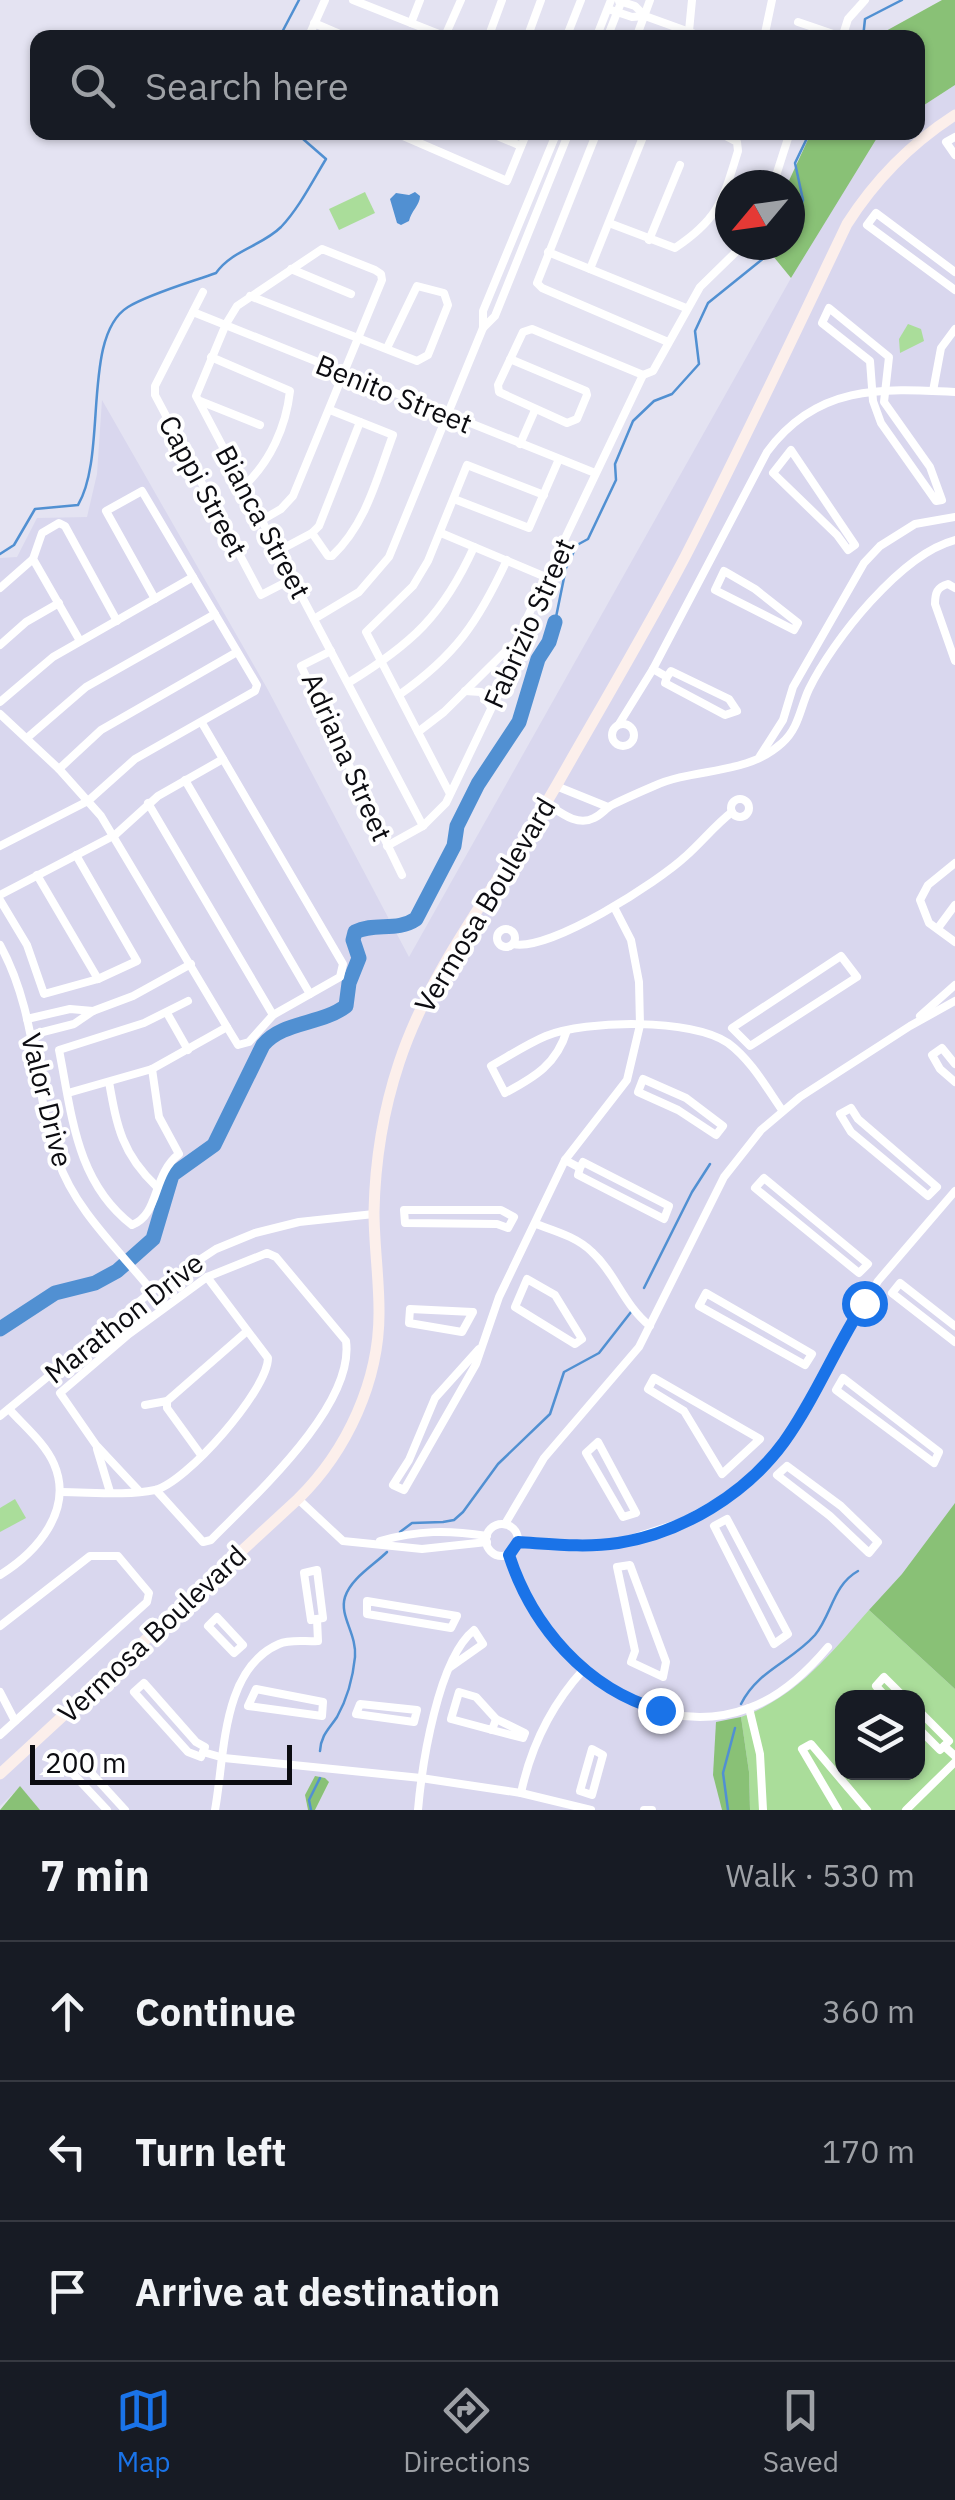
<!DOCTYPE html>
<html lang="en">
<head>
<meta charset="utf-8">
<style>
  :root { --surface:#171b24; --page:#20242c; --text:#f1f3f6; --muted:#9ea1a6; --line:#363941; --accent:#1a73e8 }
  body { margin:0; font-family:"IBM Plex Sans",sans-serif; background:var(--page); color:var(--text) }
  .controls { position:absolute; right:30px; bottom:30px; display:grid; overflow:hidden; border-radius:20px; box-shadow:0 2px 8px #0004 }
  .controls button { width:90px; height:90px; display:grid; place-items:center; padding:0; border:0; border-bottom:2px solid var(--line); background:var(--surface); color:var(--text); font:50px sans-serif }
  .compass { position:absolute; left:715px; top:170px; width:90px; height:90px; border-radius:50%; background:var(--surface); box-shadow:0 2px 8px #0004; rotate:241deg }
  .scale { position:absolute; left:30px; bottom:25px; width:262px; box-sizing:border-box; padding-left:10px; border:5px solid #0c0c11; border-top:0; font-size:28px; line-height:35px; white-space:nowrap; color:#0c0c11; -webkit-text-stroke:8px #fff; paint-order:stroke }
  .stop { position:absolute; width:30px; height:30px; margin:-22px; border:8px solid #1a73e8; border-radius:50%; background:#fff }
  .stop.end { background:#1a73e8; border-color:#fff; box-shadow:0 2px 10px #0008 }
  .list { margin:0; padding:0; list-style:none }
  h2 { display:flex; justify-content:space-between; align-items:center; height:130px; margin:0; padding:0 40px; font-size:42px }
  h2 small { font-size:32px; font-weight:400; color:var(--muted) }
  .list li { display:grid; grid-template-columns:65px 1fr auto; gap:30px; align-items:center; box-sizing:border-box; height:140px; padding:0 40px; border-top:2px solid var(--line) }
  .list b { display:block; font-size:38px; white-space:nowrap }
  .list em { font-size:32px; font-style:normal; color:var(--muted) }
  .icon { flex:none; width:55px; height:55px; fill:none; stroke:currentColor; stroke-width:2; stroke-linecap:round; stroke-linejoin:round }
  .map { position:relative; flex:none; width:955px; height:1810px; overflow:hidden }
  .search { position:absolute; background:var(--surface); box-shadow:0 2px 8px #0004; left:30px; right:30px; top:30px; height:110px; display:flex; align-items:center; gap:25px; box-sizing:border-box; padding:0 35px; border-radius:20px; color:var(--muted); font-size:38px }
  .sheet { height:550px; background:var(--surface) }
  nav { display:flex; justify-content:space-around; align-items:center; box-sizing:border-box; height:140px; border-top:2px solid var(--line); background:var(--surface); font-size:28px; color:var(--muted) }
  nav a { display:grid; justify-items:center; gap:5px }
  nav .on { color:var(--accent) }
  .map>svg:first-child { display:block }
  .built { fill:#d9d7ee; fill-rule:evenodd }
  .green { fill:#aadd9a; fill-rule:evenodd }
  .forest { fill:#89c176 }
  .water { fill:#5190d2 }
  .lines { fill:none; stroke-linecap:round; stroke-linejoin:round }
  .stream { stroke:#5190d2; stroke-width:2.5 }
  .river { stroke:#5190d2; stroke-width:15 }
  .minor { stroke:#fff; stroke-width:8 }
  .secondary { stroke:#fcefeb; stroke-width:11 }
  .route { stroke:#1a73e8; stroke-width:12 }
  .labels { text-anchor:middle; stroke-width:8; stroke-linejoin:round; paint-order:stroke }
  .street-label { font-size:28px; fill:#0c0c11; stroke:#fff }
</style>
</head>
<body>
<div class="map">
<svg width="955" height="1810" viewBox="0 0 955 1810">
  <rect width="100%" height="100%" fill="#e4e3f2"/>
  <path class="built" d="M955,85V1810H315L329,1783L305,1795L308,1810H40L20,1787L0,1806V558L17,557L37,518L87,517L97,474L102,400L268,690L409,957L791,278L878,134L918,132V109ZM842,1698H918V1772H842Z"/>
  <g class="green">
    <polygon points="365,192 375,213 339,230 329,209"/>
    <polygon points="908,324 921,329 924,341 900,353 899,339"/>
    <polygon points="15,1499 26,1518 0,1532 0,1508"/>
    <path d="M869,1610L955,1689V1810H750L749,1772L741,1717C797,1697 831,1653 869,1610ZM842,1698H918V1772H842Z"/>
  </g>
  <g class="forest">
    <polygon points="942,0 955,0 955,85 918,109 918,38 875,37"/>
    <polygon points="811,133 880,133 791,278 764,245 790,245 790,185 787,185"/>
    <polygon points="955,1503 955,1689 869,1610 902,1574"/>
    <polygon points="741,1717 749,1772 750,1810 722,1810 713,1775 716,1722"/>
    <polygon points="315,1776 325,1778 329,1782 315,1810 308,1810 305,1795"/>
    <polygon points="20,1786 40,1810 0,1810"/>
  </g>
  <path class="water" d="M415,192L420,196C420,205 411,211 409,221L401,225L397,223L390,199L396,193L409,195Z"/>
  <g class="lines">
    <g class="stream">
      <polyline points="279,38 299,0"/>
      <polyline points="863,38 865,19 902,0"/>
      <polyline points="790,237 803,200 795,163 810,132"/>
      <path d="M0,554L14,545L35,509L78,505C108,454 81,336 128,307C149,294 191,282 216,273C232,250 262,246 281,227C299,208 312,182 326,159L295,132"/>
      <polyline points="555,622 566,568 577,545 588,539 616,480 615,464 633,421 654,401 672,394 699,364 695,331 708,303 780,245"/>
      <polyline points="644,1288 692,1192 710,1164"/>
      <polyline points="400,1532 412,1523 443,1522 454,1520 463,1512 498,1464 550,1414 564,1372 599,1353 631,1312"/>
      <path d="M741,1704C758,1670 791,1662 815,1635C832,1614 833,1585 858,1571"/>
      <path d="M320,1751C321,1735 329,1729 337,1717C347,1699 353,1677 355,1657C357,1634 339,1616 345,1597C351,1578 374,1565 387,1552"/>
      <polyline points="311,1810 309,1800 320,1778"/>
      <polyline points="728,1810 723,1773 735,1728"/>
    </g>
    <path class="river" d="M0,1329L55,1293L95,1283L117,1271L153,1239L172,1175L214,1145L263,1045C283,1021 321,1025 346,1006L349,983L359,958L353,940L355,932C374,922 397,932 416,919L454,846L457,826L478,784L519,722L538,659L549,642L555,622"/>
    <g class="minor">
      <polyline points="353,0 449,38"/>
      <polyline points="619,1 635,6 645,16"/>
      <polyline points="608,9 632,17 645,16 706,38"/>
      <polyline points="798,22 842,37"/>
      <polyline points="314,23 349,38"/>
      <polyline points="411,23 420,0"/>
      <polyline points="689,31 692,0"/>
      <polyline points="445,36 461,0"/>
      <polyline points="308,38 325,0"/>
      <polyline points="488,38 502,0"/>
      <polyline points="527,38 541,0"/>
      <polyline points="566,38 581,0"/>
      <polyline points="596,38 611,0"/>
      <polyline points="607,38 622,0"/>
      <polyline points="636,38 650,0"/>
      <polyline points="764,38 772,0"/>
      <polyline points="842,38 848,19 865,0"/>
      <polyline points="394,132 507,181 527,132"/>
      <polyline points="488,132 521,146"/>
      <polyline points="597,132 537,283 542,288 668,342"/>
      <polyline points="955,137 946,142 955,155"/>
      <polyline points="773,185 790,132"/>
      <path d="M609,223L675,248C720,218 723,199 738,151L737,142L718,132"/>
      <polyline points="649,240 680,165"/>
      <polyline points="548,252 686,308"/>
      <polyline points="291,269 351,294"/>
      <polyline points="590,269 645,132"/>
      <polyline points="955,272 876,213 867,225 955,290"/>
      <polyline points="203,292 155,386 155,395 261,595 292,579"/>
      <polyline points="250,296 417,361 428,355 448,305 444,293 417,286 387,348"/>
      <polygon points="829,308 889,357 884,402 930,467 942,500 936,501 881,423 873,401 870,361 822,323"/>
      <polyline points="193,312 595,473"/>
      <polyline points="483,328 495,316 569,132"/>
      <path d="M211,357L290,391C286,427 270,462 244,486"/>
      <polyline points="510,359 586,391 587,395 577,419 567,423 499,392 498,385 523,332 532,329 643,375"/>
      <polyline points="933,391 941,348 955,329"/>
      <polyline points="200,401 260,425"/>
      <polyline points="520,444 535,410"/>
      <polygon points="791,450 855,545 848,550 837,535 773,473"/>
      <polyline points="454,499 529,528 559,459"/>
      <polyline points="262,520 281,509 293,496 382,280 381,274 375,270 322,249 237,306 226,324 196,396 423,826"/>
      <path d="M312,533L328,556H332C366,524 377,478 393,435L330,410"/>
      <polyline points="441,533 548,578"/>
      <polyline points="278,551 312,533 319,526 360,422"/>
      <polygon points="724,571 755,589 798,623 794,630 715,590"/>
      <polyline points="0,588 33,559"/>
      <path d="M955,588L948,584C937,587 935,593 935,604L955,661"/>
      <polyline points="314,619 359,592 389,557 483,328 483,311 557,132"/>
      <polyline points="80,641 33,559 42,533 59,523 65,526 117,621"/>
      <polyline points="0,645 26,622 59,603"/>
      <polyline points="331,651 301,666 402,875"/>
      <polyline points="653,669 667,677 665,683 725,715 737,711 729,699 671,671 667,677"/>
      <path d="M348,683C412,644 443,615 474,547"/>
      <polyline points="465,691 481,692 491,707"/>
      <path d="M399,695C456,655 478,622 507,560"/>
      <polyline points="0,702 53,657 193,577"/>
      <polyline points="0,714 59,769 101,816 227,1027"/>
      <circle cx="623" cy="735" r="11"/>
      <path d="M619,724L653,669L767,452C816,385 880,388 955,392"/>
      <polyline points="418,732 444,712 514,643"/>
      <polyline points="27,738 86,687 215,614"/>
      <polyline points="760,756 783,720 793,687 864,563 880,546 915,524 955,517"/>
      <polyline points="59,769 101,730 237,652"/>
      <polyline points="185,780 310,994"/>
      <polyline points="556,786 608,807"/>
      <polyline points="449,792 366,632 413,586 428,561 467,465 544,495"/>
      <circle cx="740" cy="808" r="9"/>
      <polyline points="148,803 273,1015"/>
      <path d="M546,803C560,812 577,827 594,818C601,815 606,808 612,805C626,798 640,792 654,786C696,767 746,776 782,743C799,728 800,708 809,689C833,640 901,554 955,540"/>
      <polyline points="0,846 88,801 135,759 255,691 257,685 142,491 106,511 155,599"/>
      <polyline points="387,846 423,826 446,803 492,707 516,641 643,375 653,371 700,287 743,245"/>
      <polyline points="955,863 928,885 920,900 929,923 955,942"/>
      <polyline points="37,875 98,979"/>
      <polyline points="0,895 115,835 158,796 223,759"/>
      <polyline points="0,900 27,945 44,994 98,979 137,961 76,855"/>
      <polyline points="938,928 955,905"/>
      <circle cx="506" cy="938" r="9"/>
      <path d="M513,944C550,952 658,882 686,856C702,842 715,825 732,812"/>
      <path d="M0,945C38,1014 33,1090 58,1160C75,1210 119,1250 152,1291"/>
      <polygon points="841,956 857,977 750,1046 732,1028"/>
      <polyline points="167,1013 188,1050"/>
      <polyline points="920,1016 955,985"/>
      <polyline points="27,1019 70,1009 93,1011"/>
      <path d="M567,1030C557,1064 535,1077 505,1093L491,1066C509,1056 527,1044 546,1036C586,1020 692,1018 728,1043C751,1060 766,1087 782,1110"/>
      <polyline points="31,1035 74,1024 93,1011 133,996 191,964"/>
      <polyline points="955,1064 942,1048 932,1055 940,1069 955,1082"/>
      <path d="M152,1069L159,1117L179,1154C152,1175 160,1214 132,1225C76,1182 72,1115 59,1050L144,1023L188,1001"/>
      <polygon points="643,1079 686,1098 723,1126 716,1135 678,1110 638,1092"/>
      <path d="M109,1082C117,1127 122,1154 157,1187"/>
      <polyline points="68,1093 152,1069 227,1027 238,1045 249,1042 273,1015 340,977 343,964 202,723"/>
      <polygon points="851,1108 858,1119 937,1187 928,1196 851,1132 840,1114"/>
      <polyline points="565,1160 580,1168 578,1175 664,1219 669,1206 583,1162 580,1168"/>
      <polygon points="764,1178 868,1264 859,1273 755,1188"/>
      <polygon points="404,1210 501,1210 514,1217 508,1228 497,1224 405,1223"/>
      <path d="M536,1224C555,1231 577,1237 592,1252C616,1274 623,1304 650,1326"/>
      <polygon points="527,1279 555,1295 582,1339 575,1344 515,1307"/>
      <polygon points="706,1293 812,1354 805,1365 699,1306"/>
      <polygon points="410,1309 473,1312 462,1332 409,1323"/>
      <polyline points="955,1326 900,1283 892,1293 955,1342"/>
      <polyline points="479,1349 435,1398 409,1460 393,1485 404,1490 476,1364 499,1297 565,1160 627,1080 640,1025 639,982 631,940 614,907"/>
      <polygon points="654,1378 760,1439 722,1474 684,1411 648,1389"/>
      <polygon points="843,1378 939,1452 934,1463 836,1390"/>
      <polyline points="145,1405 167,1401"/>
      <polyline points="0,1416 152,1291 216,1249 255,1233 299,1222 374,1214"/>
      <polygon points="598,1442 636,1513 623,1517 586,1453"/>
      <polyline points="97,1449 110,1492"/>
      <polyline points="201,1455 167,1408 167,1401 246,1332"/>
      <polygon points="787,1466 841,1506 878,1542 869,1553 830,1516 777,1475"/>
      <path d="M139,1491L96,1445L60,1393L129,1334L207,1277L267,1253L276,1257L346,1341C355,1406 254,1496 211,1540L203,1542L156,1490"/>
      <path d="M61,1492C91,1492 126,1496 155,1490C186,1483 268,1390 268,1358L207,1277"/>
      <polyline points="298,1499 343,1541 422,1549 487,1542"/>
      <polygon points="727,1519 788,1634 774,1644 714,1526"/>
      <polyline points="505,1524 544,1458 639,1347 724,1177 761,1130 800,1097 910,1026 955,1001"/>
      <circle cx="502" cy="1540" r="16"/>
      <path d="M380,1541C418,1530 448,1530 487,1536"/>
      <polyline points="518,1542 572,1545 618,1543 682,1522 739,1490 784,1442 878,1281 955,1191"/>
      <path d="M509,1555C540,1648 642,1748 749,1708C780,1697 807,1672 828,1647"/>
      <polygon points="630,1565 666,1662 663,1677 631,1662 635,1651 617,1567"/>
      <polygon points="317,1570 323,1618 311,1620 304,1573"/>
      <path d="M0,1575C37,1552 74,1510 54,1464C45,1443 24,1426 9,1409"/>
      <polygon points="367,1601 457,1616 451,1628 367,1614"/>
      <polygon points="217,1617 243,1645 234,1653 208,1626"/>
      <polyline points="0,1626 90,1556 118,1556 149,1593 147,1602 0,1735"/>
      <polygon points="144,1683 196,1742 205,1747 201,1757 188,1752 134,1692"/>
      <polygon points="256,1689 323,1702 322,1716 248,1706"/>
      <polyline points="0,1692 15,1721"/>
      <polygon points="459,1692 476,1697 496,1719 492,1730 451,1719"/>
      <polyline points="887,1698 876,1686 884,1677 905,1698"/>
      <polygon points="360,1704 417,1710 414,1722 356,1714"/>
      <polyline points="749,1708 760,1754 763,1810"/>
      <polyline points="918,1710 949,1741 944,1746"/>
      <polyline points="918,1728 940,1750 944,1746 955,1756"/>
      <polyline points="492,1730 523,1738 525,1733 496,1719"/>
      <polygon points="592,1749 603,1755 592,1795 580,1791"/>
      <polyline points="203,1752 224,1758 421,1778 521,1793 591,1810"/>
      <path d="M521,1793C531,1746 551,1705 584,1669"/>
      <polyline points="107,1810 62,1762 73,1753 125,1810"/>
      <path d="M215,1810C225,1756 221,1669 279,1644C290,1639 306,1642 318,1641L317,1619"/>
      <path d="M418,1810C422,1764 438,1659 474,1630L483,1644L449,1668"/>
      <polyline points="644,1810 652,1810"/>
      <polyline points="838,1810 802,1749 811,1744 867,1810"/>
      <polyline points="906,1810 955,1762"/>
    </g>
    <path class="secondary" d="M0,1774L298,1499C347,1451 380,1380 379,1310C379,1277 374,1245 374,1212C375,1162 383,1111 399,1063C433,960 506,875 559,781C601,707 645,633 685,557C741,448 794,335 847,224C875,180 910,144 955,115"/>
  </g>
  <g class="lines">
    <path class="route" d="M660,1710C586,1689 532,1626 509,1555L518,1542C551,1544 585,1548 618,1543C682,1533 746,1494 784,1442C815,1399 835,1348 864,1303"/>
  </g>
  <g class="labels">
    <g class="street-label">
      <text transform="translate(394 394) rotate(22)" y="10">Benito Street</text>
      <text transform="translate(203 486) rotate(62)" y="10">Cappi Street</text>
      <text transform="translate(263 522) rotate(62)" y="10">Bianca Street</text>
      <text transform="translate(529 623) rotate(-66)" y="10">Fabrizio Street</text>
      <text transform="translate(347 757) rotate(66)" y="10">Adriana Street</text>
      <text transform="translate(485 905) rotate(-59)" y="10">Vermosa Boulevard</text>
      <text transform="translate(47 1100) rotate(76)" y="10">Valor Drive</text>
      <text transform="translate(124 1318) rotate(-38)" y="10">Marathon Drive</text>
      <text transform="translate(152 1634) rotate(-43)" y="10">Vermosa Boulevard</text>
    </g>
  </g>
</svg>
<div class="controls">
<button><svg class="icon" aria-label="layers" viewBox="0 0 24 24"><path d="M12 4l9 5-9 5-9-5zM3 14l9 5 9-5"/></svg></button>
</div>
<svg class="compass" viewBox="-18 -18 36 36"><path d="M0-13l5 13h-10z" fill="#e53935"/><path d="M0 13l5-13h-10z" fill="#9ea1a6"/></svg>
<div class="scale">200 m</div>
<div class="stop" style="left:864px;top:1303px"></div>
<div class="stop end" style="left:660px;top:1710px"></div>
<div class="search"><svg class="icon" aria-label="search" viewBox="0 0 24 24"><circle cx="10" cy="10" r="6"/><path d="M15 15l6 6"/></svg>Search here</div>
</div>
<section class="sheet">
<h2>7 min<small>Walk · 530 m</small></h2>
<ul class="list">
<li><svg class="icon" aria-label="ahead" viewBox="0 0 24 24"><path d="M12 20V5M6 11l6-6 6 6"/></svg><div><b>Continue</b></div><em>360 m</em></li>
<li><svg class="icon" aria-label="left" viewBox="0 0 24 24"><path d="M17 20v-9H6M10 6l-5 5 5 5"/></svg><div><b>Turn left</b></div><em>170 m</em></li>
<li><svg class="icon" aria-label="arrive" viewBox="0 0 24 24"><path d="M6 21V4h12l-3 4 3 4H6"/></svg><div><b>Arrive at destination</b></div></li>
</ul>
</section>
<nav>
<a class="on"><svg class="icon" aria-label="map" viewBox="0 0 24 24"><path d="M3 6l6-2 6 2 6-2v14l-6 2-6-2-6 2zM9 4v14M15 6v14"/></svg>Map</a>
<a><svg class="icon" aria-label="directions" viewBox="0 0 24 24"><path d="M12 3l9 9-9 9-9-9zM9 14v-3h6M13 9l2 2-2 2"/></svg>Directions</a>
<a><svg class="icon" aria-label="saved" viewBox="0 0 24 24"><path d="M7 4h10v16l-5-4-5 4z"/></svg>Saved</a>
</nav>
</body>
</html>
